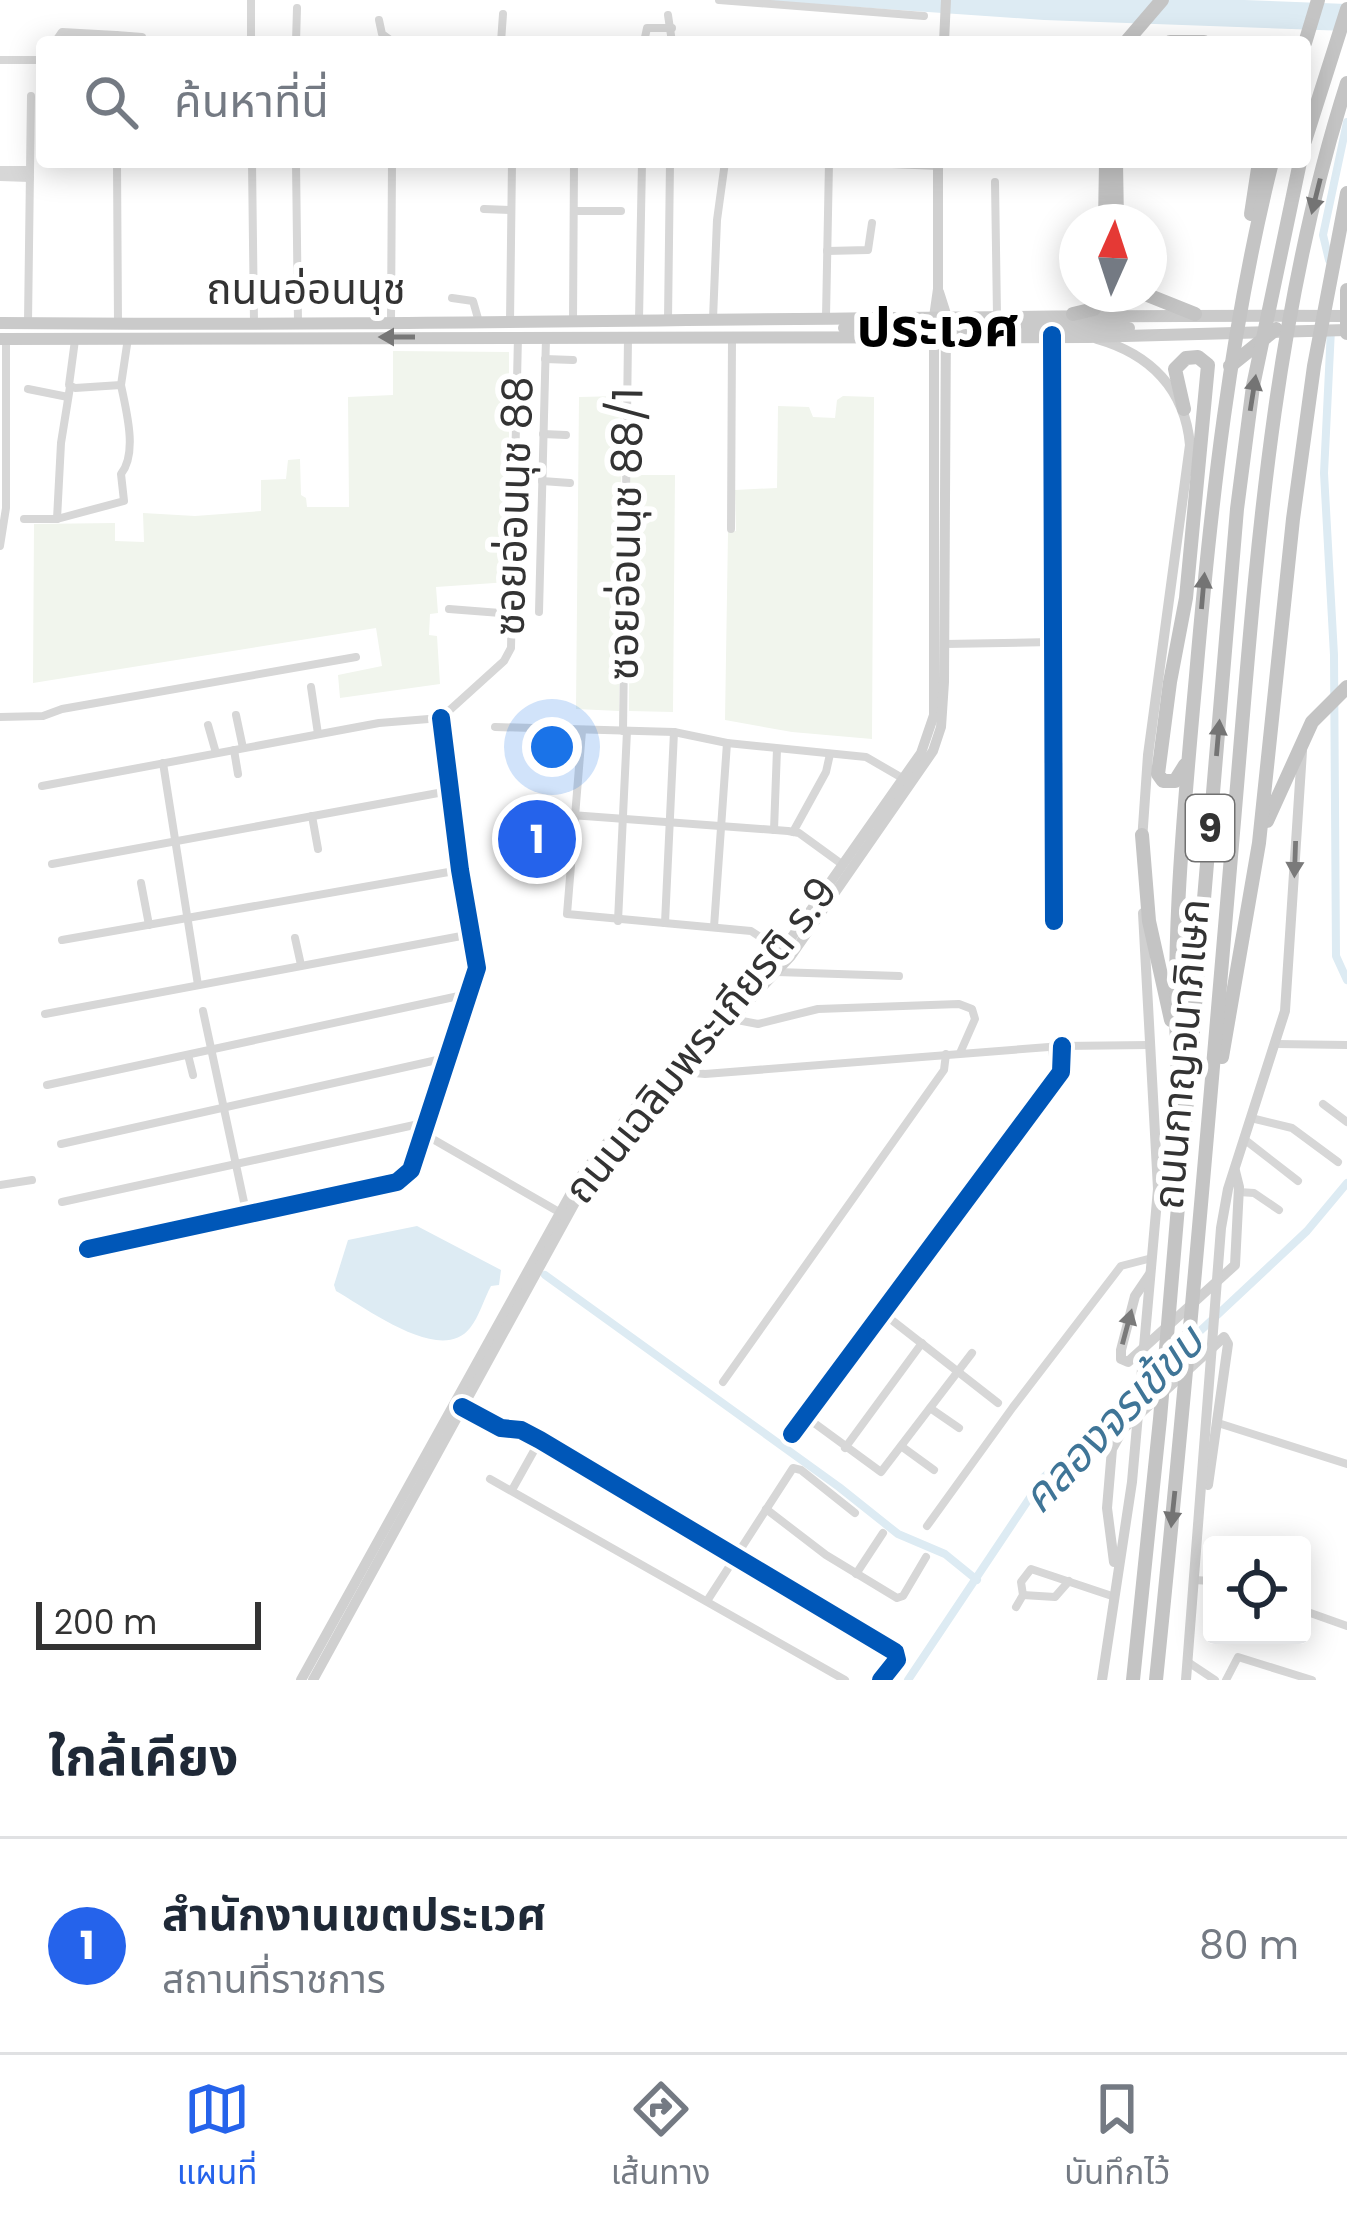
<!DOCTYPE html>
<html lang="th">
<head>
<meta charset="utf-8">
<style>
  :root { --surface:#fff; --page:#f6f6f7; --text:#1f2937; --muted:#747a83; --line:#e0e1e3; --accent:#2563eb }
  body { margin:0; font-family:Poppins,"Noto Sans Thai",sans-serif; background:var(--page); color:var(--text) }
  .controls { position:absolute; right:36px; bottom:36px; display:grid; overflow:hidden; border-radius:12px; box-shadow:0 6px 30px #0003 }
  .controls button { width:108px; height:108px; display:grid; place-items:center; padding:0; border:0; border-bottom:3px solid var(--line); background:var(--surface); color:var(--text); font:60px sans-serif }
  .compass { position:absolute; left:1059px; top:204px; width:108px; height:108px; border-radius:50%; background:var(--surface); box-shadow:0 6px 30px #0003; rotate:3deg }
  .scale { position:absolute; left:36px; bottom:30px; width:225px; box-sizing:border-box; padding-left:12px; border:6px solid #333; border-top:0; font-size:33px; line-height:42px; white-space:nowrap; color:#333; -webkit-text-stroke:9px #fff; paint-order:stroke }
  .you { position:absolute; left:552px; top:747px; width:42px; height:42px; margin:-30px; border:9px solid #fff; border-radius:50%; background:#1a73e8; box-shadow:0 0 0 18px #1a73e833 }
  .badge { display:grid; place-items:center; width:78px; height:78px; border-radius:50%; background:var(--accent); color:#fff; font-size:39px; font-weight:700 }
  .pin { position:absolute; translate:-50% -50%; border:6px solid #fff; box-shadow:0 3px 12px #0006 }
  .list { margin:0; padding:0; list-style:none }
  h2 { display:flex; justify-content:space-between; align-items:center; height:156px; margin:0; padding:0 48px; font-size:51px }
  h2 small { font-size:39px; font-weight:400; color:var(--muted) }
  .list li { display:grid; grid-template-columns:78px 1fr auto; gap:36px; align-items:center; box-sizing:border-box; height:216px; padding:0 48px; border-top:3px solid var(--line) }
  .list b { display:block; font-size:45px; white-space:nowrap }
  .list p { margin:0; font-size:39px; white-space:nowrap; color:var(--muted) }
  .list em { font-size:39px; font-style:normal; color:var(--muted) }
  .icon { flex:none; width:66px; height:66px; fill:none; stroke:currentColor; stroke-width:2; stroke-linecap:round; stroke-linejoin:round }
  .map { position:relative; flex:none; width:1347px; height:1680px; overflow:hidden }
  .search { position:absolute; background:var(--surface); box-shadow:0 6px 30px #0003; left:36px; right:36px; top:36px; height:132px; display:flex; align-items:center; gap:30px; box-sizing:border-box; padding:0 42px; border-radius:12px; color:var(--muted); font-size:45px }
  .sheet { height:372px; background:var(--surface) }
  nav { display:flex; justify-content:space-around; align-items:center; box-sizing:border-box; height:168px; border-top:3px solid var(--line); background:var(--surface); font-size:33px; color:var(--muted) }
  nav a { display:grid; justify-items:center; gap:6px }
  nav .on { color:var(--accent) }
  .map>svg:first-child { display:block }
  .green { fill:#f1f5ed }
  .water { fill:#ddebf3 }
  .lines { fill:none; stroke-linecap:round; stroke-linejoin:round }
  .canal { stroke:#ddebf3; stroke-width:8 }
  .street { stroke:#d7d7d7; stroke-width:8 }
  .secondary { stroke:#d0d0d0; stroke-width:10 }
  .primary { stroke:#cacaca; stroke-width:12 }
  .highway { stroke:#c4c4c4; stroke-width:14 }
  .cycleway-casing { stroke:#fff; stroke-width:26 }
  .cycleway { stroke:#0057b8; stroke-width:18 }
  .oneway { fill:#747474 }
  .oneway2 { fill:#777 }
  .oneway3 { fill:#7a7a7a }
  .labels { text-anchor:middle; stroke-width:12; stroke-linejoin:round; paint-order:stroke }
  .shield { fill:#fff; stroke:#707070; stroke-width:3 }
  .shield-label { font-size:39px; font-weight:bold; fill:#333 }
  .street-label { font-size:42px; fill:#333; stroke:#fff }
  .water-label { font-size:45px; font-style:italic; fill:#3f7597; stroke:#fff }
  .district-label { font-size:54px; font-weight:bold; fill:#000; stroke:#fff }
</style>
</head>
<body>
<div class="map">
<svg width="1347" height="1680" viewBox="0 0 1347 1680">
  <rect width="100%" height="100%" fill="#fff"/>
  <g class="green">
    <polygon points="393,351 509,352 509,582 436,587 438,613 430,614 429,635 437,636 440,684 340,698 338,675 382,666 376,628 33,683 34,524 115,523 115,541 144,542 143,513 195,516 261,511 261,480 286,479 288,460 300,459 301,495 306,498 307,507 349,507 348,397 393,395"/>
    <polygon points="622,396 619,711 576,709 579,397"/>
    <polygon points="843,396 874,397 872,739 792,732 725,720 728,532 736,531 735,490 777,488 778,406 809,407 813,417 835,418 837,400"/>
    <polygon points="630,475 675,475 673,712 629,711"/>
  </g>
  <g class="water">
    <polygon points="753,0 1244,0 1347,4 1347,31 1044,20"/>
    <path d="M417,1226L501,1270L499,1285L491,1286C484,1299 479,1317 470,1328C441,1365 368,1309 336,1291L334,1285L348,1240Z"/>
  </g>
  <g class="lines">
    <g class="canal">
      <polyline points="1329,260 1323,235 1347,122"/>
      <polyline points="1331,329 1324,473 1334,655 1336,956 1347,980"/>
      <polyline points="545,1275 839,1487 898,1534 945,1554 977,1580"/>
      <polyline points="908,1680 1043,1478 1307,1231 1347,1183"/>
    </g>
    <g class="street">
      <polyline points="719,0 924,16"/>
      <polyline points="251,1 251,42"/>
      <polyline points="668,15 672,42"/>
      <polyline points="379,20 382,34 393,42"/>
      <polyline points="116,35 142,37"/>
      <polyline points="55,42 62,32 116,35 116,42"/>
      <polyline points="296,42 297,8"/>
      <polyline points="501,42 503,14"/>
      <polyline points="644,42 647,28 672,28"/>
      <polyline points="0,60 42,60"/>
      <polyline points="117,162 118,323"/>
      <polyline points="252,162 254,323"/>
      <polyline points="296,162 298,322"/>
      <polyline points="596,162 612,163"/>
      <polyline points="796,163 829,164"/>
      <polyline points="892,164 938,166"/>
      <polyline points="0,170 30,170"/>
      <polyline points="0,177 30,178"/>
      <polyline points="995,182 997,315"/>
      <polyline points="484,209 511,210"/>
      <polyline points="574,211 621,211"/>
      <polyline points="827,251 868,250 872,223"/>
      <polyline points="452,298 473,301 479,322"/>
      <polyline points="826,317 829,162"/>
      <polyline points="713,319 717,220 725,162"/>
      <polyline points="639,320 642,162"/>
      <polyline points="668,320 670,162"/>
      <polyline points="391,321 392,162"/>
      <polyline points="28,322 31,96"/>
      <polyline points="510,322 512,162"/>
      <polyline points="573,322 574,162"/>
      <polyline points="1052,337 1054,921"/>
      <polyline points="75,340 69,385 75,388 121,385 128,338"/>
      <polyline points="545,359 573,360"/>
      <polyline points="28,389 68,397"/>
      <polyline points="543,434 566,435"/>
      <polyline points="542,481 570,483"/>
      <path d="M24,519H57L124,501L121,474C138,453 126,410 121,385"/>
      <polyline points="57,519 61,443 70,387"/>
      <polyline points="731,529 732,338"/>
      <polyline points="0,546 6,508 6,339"/>
      <polyline points="449,609 512,614"/>
      <polyline points="539,612 546,338"/>
      <polyline points="945,644 1052,642"/>
      <polyline points="311,687 318,734"/>
      <polyline points="236,715 243,748"/>
      <polyline points="0,717 43,716 62,709 356,657"/>
      <polyline points="441,718 504,661 511,648 518,336"/>
      <polyline points="208,725 216,753"/>
      <polyline points="495,727 674,732 727,743 866,757 904,779"/>
      <polyline points="582,731 567,914 751,931 782,951"/>
      <polyline points="623,731 628,338"/>
      <polyline points="234,750 238,774"/>
      <polyline points="163,763 198,985"/>
      <polyline points="42,786 379,723 441,718"/>
      <polyline points="517,811 788,831 799,833 843,865"/>
      <polyline points="312,816 318,849"/>
      <polyline points="774,830 777,749"/>
      <polyline points="793,832 826,772 830,754"/>
      <polyline points="52,864 449,791"/>
      <polyline points="141,883 149,925"/>
      <polyline points="618,921 627,731"/>
      <polyline points="665,923 674,732"/>
      <polyline points="714,927 727,743"/>
      <polyline points="295,938 301,965"/>
      <polyline points="62,940 460,870"/>
      <polyline points="777,972 899,976"/>
      <polyline points="203,1011 247,1216"/>
      <polyline points="45,1014 472,934"/>
      <polyline points="732,1019 758,1024 818,1009 959,1004 972,1009 975,1019 960,1053"/>
      <polyline points="1277,1044 1347,1045"/>
      <polyline points="1052,1046 1055,1078"/>
      <polyline points="188,1055 193,1075"/>
      <polyline points="684,1072 705,1074 1062,1046 1149,1045"/>
      <polyline points="47,1085 468,994"/>
      <polyline points="1323,1104 1347,1122"/>
      <polyline points="1251,1118 1292,1128 1338,1162"/>
      <polyline points="424,1134 559,1212"/>
      <polyline points="1244,1139 1298,1181"/>
      <polyline points="61,1144 446,1058"/>
      <polyline points="0,1185 32,1180"/>
      <polyline points="1239,1192 1254,1193 1279,1210"/>
      <polyline points="62,1202 428,1122"/>
      <polyline points="88,1249 397,1182 411,1170 477,968 460,870 441,718"/>
      <polyline points="884,1314 998,1403"/>
      <polyline points="723,1382 944,1070 946,1054"/>
      <polyline points="462,1407 501,1428 521,1430 540,1440 895,1652 897,1660 881,1680"/>
      <polyline points="930,1408 959,1428"/>
      <polyline points="806,1417 881,1472 972,1353"/>
      <polyline points="1218,1423 1347,1464"/>
      <polyline points="792,1434 1061,1072 1062,1046"/>
      <polyline points="901,1446 934,1470"/>
      <polyline points="845,1448 922,1343"/>
      <polyline points="490,1479 845,1680"/>
      <polyline points="512,1490 540,1440"/>
      <polyline points="766,1509 826,1555 897,1598 903,1596 926,1557"/>
      <polyline points="927,1526 1013,1407 1121,1266 1152,1258"/>
      <polyline points="856,1574 883,1533"/>
      <polyline points="1194,1580 1212,1581"/>
      <polyline points="1023,1595 1055,1597 1069,1581"/>
      <polyline points="707,1601 793,1468 801,1470 855,1513"/>
      <polyline points="1016,1607 1023,1595 1021,1582 1031,1569 1112,1596"/>
      <polyline points="1302,1610 1347,1626"/>
      <polyline points="1188,1662 1215,1680"/>
      <polyline points="1226,1680 1238,1657 1312,1680"/>
    </g>
    <g class="secondary">
      <polyline points="944,42 946,0"/>
      <path d="M1097,339C1150,354 1185,389 1190,445L1148,755L1142,841"/>
      <polyline points="1150,1274 1135,1296 1121,1350 1121,1359 1128,1362 1235,1265 1239,1187 1235,1171"/>
      <polyline points="1114,1562 1107,1508 1112,1449 1123,1429 1224,1337 1228,1344 1208,1485"/>
      <polyline points="301,1680 580,1177 632,1111 782,951 921,753 934,715 934,317 938,289 938,162"/>
      <polyline points="313,1680 584,1186 639,1119 791,956 933,751 941,727 944,682 946,314 939,292"/>
      <polyline points="1102,1680 1132,1482 1158,1189 1143,913"/>
      <polyline points="1186,1680 1221,1228 1228,1189 1285,1011 1302,751"/>
    </g>
    <g class="primary">
      <path d="M0,323C449,327 898,314 1347,316"/>
      <polyline points="844,328 1129,328"/>
      <polyline points="0,339 1088,337 1347,330"/>
    </g>
    <g class="highway">
      <polyline points="1126,42 1162,0"/>
      <polyline points="1170,42 1204,42"/>
      <polyline points="1305,43 1318,0"/>
      <polyline points="1305,141 1347,9"/>
      <polyline points="1116,162 1117,222"/>
      <polyline points="1251,214 1259,162"/>
      <polyline points="1105,222 1106,162"/>
      <polyline points="1347,290 1347,333"/>
      <polyline points="1145,294 1195,314"/>
      <polyline points="1073,314 1094,309 1103,294"/>
      <polyline points="1230,366 1276,329"/>
      <polyline points="1184,409 1175,369 1186,358 1198,357 1208,365 1186,598 1170,682 1158,774 1163,781 1175,781 1185,765"/>
      <polyline points="1267,821 1312,722 1347,687"/>
      <polyline points="1142,835 1149,921 1171,1020"/>
      <polyline points="1222,1057 1259,843 1293,519 1314,366 1347,193"/>
      <path d="M1180,1104C1169,961 1183,818 1196,676C1211,502 1230,331 1272,162"/>
      <polyline points="1133,1680 1160,1419 1237,509 1253,386 1300,162"/>
      <path d="M1156,1680C1185,1398 1209,1115 1233,833C1255,580 1269,326 1347,83"/>
    </g>
    <g class="cycleway-casing">
      <g id="cycleway">
        <polyline points="1052,335 1054,921"/>
        <polyline points="88,1249 397,1182 411,1170 477,968 460,870 441,718"/>
        <polyline points="462,1407 501,1428 521,1430 540,1440 895,1652 897,1660 881,1680"/>
        <polyline points="792,1434 1061,1072 1062,1046"/>
      </g>
    </g>
    <use href="#cycleway" class="cycleway"/>
  </g>
  <defs><path id="oneway-solid" d="M-6-.8H1V-3.2L6.5 0L1 3.2V.8H-6Z" transform="scale(3)"/></defs>
  <g class="oneway">
    <use href="#oneway-solid" transform="translate(1316 196) rotate(104)"/>
    <use href="#oneway-solid" transform="translate(1253 393) rotate(-81)"/>
    <use href="#oneway-solid" transform="translate(1203 591) rotate(-85)"/>
    <use href="#oneway-solid" transform="translate(1218 738) rotate(-85)"/>
    <use href="#oneway-solid" transform="translate(1173 1509) rotate(96)"/>
  </g>
  <use class="oneway2" href="#oneway-solid" transform="translate(397 337) rotate(180)"/>
  <g class="oneway3">
    <use href="#oneway-solid" transform="translate(1295 859) rotate(92)"/>
    <use href="#oneway-solid" transform="translate(1127 1327) rotate(-75)"/>
  </g>
  <g class="labels">
    <rect class="shield" x="1186" y="795" width="48" height="66" rx="9"/>
    <g class="shield-label">
      <text x="1210" y="842">9</text>
    </g>
    <g class="street-label">
      <text x="306" y="304">ถนนอ่อนนุช</text>
      <text transform="translate(513 506) rotate(-88)" y="15">ซอยอ่อนนุช 88</text>
      <text transform="translate(625 534) rotate(-89)" y="15">ซอยอ่อนนุช 88/1</text>
      <text transform="translate(700 1040) rotate(-51)" y="15">ถนนเฉลิมพระเกียรติ ร.9</text>
      <text transform="translate(1181 1054) rotate(-85)" y="15">ถนนกาญจนาภิเษก</text>
    </g>
    <g class="water-label">
      <text transform="translate(1112 1419) rotate(-46)" y="16">คลองจรเข้ขบ</text>
    </g>
    <g class="district-label">
      <text x="938" y="346">ประเวศ</text>
    </g>
  </g>
</svg>
<div class="controls">
<button><svg class="icon" aria-label="locate" viewBox="0 0 24 24"><circle cx="12" cy="12" r="6"/><path d="M12 2v4M12 18v4M2 12h4M18 12h4"/></svg></button>
</div>
<svg class="compass" viewBox="-18 -18 36 36"><path d="M0-13l5 13h-10z" fill="#e53935"/><path d="M0 13l5-13h-10z" fill="#747a83"/></svg>
<div class="scale">200 m</div>
<div class="you"></div>
<div class="pin badge" style="left:537px;top:839px">1</div>
<div class="search"><svg class="icon" aria-label="search" viewBox="0 0 24 24"><circle cx="10" cy="10" r="6"/><path d="M15 15l6 6"/></svg>ค้นหาที่นี่</div>
</div>
<section class="sheet">
<h2>ใกล้เคียง<small></small></h2>
<ul class="list">
<li><span class="badge">1</span><div><b>สำนักงานเขตประเวศ</b><p>สถานที่ราชการ</p></div><em>80 m</em></li>
</ul>
</section>
<nav>
<a class="on"><svg class="icon" aria-label="map" viewBox="0 0 24 24"><path d="M3 6l6-2 6 2 6-2v14l-6 2-6-2-6 2zM9 4v14M15 6v14"/></svg>แผนที่</a>
<a><svg class="icon" aria-label="directions" viewBox="0 0 24 24"><path d="M12 3l9 9-9 9-9-9zM9 14v-3h6M13 9l2 2-2 2"/></svg>เส้นทาง</a>
<a><svg class="icon" aria-label="saved" viewBox="0 0 24 24"><path d="M7 4h10v16l-5-4-5 4z"/></svg>บันทึกไว้</a>
</nav>
</body>
</html>
